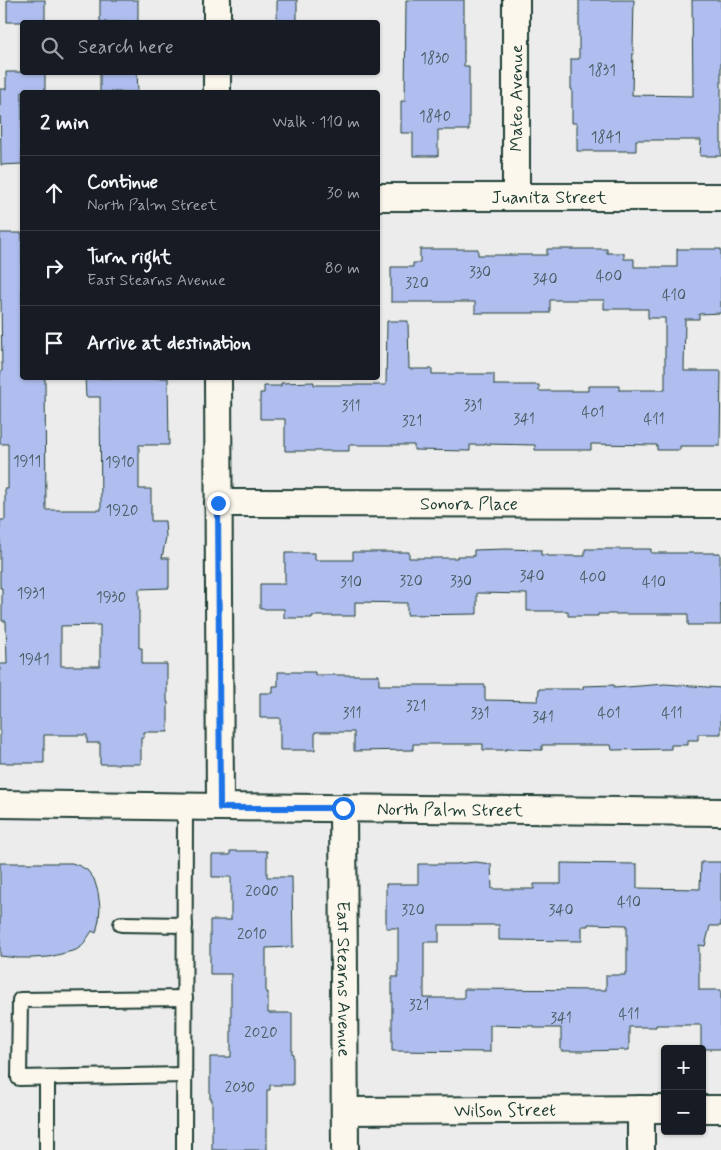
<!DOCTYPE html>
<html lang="en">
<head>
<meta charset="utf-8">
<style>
  :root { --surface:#171b24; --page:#242831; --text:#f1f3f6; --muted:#9ea1a6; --line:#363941 }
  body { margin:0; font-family:Mynerve,sans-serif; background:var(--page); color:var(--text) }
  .controls { position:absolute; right:15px; bottom:15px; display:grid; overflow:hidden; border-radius:5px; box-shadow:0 1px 4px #0004 }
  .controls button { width:45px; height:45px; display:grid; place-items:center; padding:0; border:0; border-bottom:1px solid var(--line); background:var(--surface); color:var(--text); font:25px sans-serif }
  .stop { position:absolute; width:15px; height:15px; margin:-11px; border:4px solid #1a73e8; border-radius:50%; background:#fff }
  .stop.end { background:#1a73e8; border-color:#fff; box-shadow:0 1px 5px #0008 }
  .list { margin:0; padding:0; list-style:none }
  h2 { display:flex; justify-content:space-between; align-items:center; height:65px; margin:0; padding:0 20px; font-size:21px }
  h2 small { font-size:16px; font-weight:400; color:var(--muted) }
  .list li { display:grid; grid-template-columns:32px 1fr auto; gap:15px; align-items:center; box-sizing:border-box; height:75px; padding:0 20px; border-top:1px solid var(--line) }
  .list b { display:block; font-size:19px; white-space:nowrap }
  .list p { margin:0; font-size:16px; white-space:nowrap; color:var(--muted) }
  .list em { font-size:16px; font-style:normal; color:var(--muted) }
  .icon { flex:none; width:28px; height:28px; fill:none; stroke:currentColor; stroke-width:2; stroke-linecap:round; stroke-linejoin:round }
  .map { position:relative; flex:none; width:721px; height:1150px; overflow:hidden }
  .search { position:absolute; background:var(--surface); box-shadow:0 1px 4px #0004; left:20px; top:20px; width:360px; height:55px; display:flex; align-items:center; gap:12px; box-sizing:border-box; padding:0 18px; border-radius:5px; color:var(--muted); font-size:19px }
  .panel { position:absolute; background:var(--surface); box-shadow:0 1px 4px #0004; left:20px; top:90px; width:360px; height:290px; border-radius:5px }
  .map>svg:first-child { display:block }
  .building { fill:#afbeee; stroke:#1f3d34; fill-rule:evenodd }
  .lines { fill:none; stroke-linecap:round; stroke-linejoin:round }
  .lane-casing { stroke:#1f3d34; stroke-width:18 }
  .street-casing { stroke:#1f3d34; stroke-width:30 }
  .lane { stroke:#fbf7ec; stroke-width:14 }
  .street { stroke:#fbf7ec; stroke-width:26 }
  .route { stroke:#1a73e8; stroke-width:6 }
  .labels { text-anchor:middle; stroke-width:4; stroke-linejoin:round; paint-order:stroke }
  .number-label { font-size:15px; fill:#435d62 }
  .street-label { font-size:18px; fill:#1f3d34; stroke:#fbf7ec }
</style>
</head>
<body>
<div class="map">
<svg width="721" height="1150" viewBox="0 0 721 1150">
  <rect width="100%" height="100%" fill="#ececec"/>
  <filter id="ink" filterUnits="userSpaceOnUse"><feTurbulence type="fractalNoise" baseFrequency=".02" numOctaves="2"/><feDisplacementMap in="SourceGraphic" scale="10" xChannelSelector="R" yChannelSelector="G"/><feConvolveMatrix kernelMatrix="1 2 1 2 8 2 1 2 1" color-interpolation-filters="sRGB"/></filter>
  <g filter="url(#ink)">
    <g class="building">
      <rect x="7" y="0" width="38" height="22"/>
      <rect x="100" y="0" width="38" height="22"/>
      <rect x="277" y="0" width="20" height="22"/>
      <polygon points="406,0 464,0 464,66 469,66 469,130 438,130 438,156 413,156 413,133 401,133 401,101 405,101"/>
      <polygon points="579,0 634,0 632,95 693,96 692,0 721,0 721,156 700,156 701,140 636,140 636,151 577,151 577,123 572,123 572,89 571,89 571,59 579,59"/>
      <polygon points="6,72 45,72 45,92 22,92 22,164 1,165 0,89 6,89"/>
      <polygon points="100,72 137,72 138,92 100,92"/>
      <path d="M0,233H22V378H44V379H45L46,510H101L100,397H86L85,378H168L169,445H139V489H151V521H165L166,537L162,558H169V588L139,589V648H142V664H167V702H168V732H144V738H141V764H100V743H87V735H44V763H0V664H7L6,621H2V588H0V520H5V489H8V444H0V377L1,371H2L1,300H0ZM100,625V666H61V626Z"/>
      <polygon points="420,249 478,249 478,255 547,255 547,249 607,249 607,253 624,253 624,259 634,259 634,267 677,267 677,249 721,249 721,313 699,314 699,319 685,319 684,371 721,371 720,446 680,446 680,450 657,450 657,445 591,444 591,450 535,450 535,445 485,444 485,445 470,445 470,451 414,450 414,445 349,445 349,451 285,451 285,419 260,419 260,393 264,393 264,386 281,386 281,383 314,382 314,385 386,385 387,321 408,321 409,369 432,369 432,374 494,374 494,385 539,385 539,391 588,391 588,386 619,386 619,390 665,390 665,318 648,318 648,309 604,309 604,300 550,300 550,313 475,313 475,302 391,302 391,267 413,267 413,263 420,263"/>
      <polygon points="506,549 541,550 541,555 547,555 547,556 585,556 585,549 651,549 651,553 720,553 721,625 688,625 688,614 598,614 598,616 568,616 568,611 527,611 527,594 477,593 477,614 407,615 407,603 355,602 355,616 312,616 312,618 284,618 284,609 260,609 260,584 285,584 285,553 315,553 315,560 353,560 353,552 409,552 409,558 457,558 457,556 474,556 474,550"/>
      <polygon points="278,672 315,672 315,675 379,675 379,685 485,685 485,700 538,701 539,689 583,689 583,686 614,685 614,688 665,684 721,688 721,734 698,734 698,740 688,740 688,745 671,745 671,749 612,750 611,745 542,745 542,750 506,749 506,750 483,750 483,744 413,744 413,750 354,751 354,732 315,732 315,750 280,750 280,718 260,718 260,693 273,693 273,686 278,686"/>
      <polygon points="230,851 267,851 267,877 292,877 293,947 266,948 266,992 268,992 268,1013 292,1013 292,1054 293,1054 293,1085 270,1085 270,1090 267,1090 267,1150 212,1150 212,1099 210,1099 210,1057 231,1057 231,974 210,974 210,920 231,920 231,877 212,877 212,855 230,855"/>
      <path d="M475,862L491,864L492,889H534V884H561V863L637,864V888L700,889L701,862H721V926H710L705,946L699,945V990H721V1049H701V1025H656V1027H629V1050L582,1051H561V1028H535V1026L490,1025V1052L392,1051V977H398V928H386V884H418V864H456ZM588,924L627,925V972H625V975H606V990L464,989V998H424V942H439V925H499V940L582,941V926H588Z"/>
      <polygon points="0,863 72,863 80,866 87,870 94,879 98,892 100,907 99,920 96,933 92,931 82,946 76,950 65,953 49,957 32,958 18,958 0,956"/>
    </g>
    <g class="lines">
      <g class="lane-casing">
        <g id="lane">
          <polyline points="121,924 185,925"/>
          <polyline points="185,998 20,1000 19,1078 185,1075"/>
          <polyline points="47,1150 47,1078"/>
          <polyline points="184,1150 185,807"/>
        </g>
      </g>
      <g class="street-casing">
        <g id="street">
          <polyline points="516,0 516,197"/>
          <polyline points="217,22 217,0"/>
          <polyline points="217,92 217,72"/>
          <path id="s1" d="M378,197H721"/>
          <polyline points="218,378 220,807"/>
          <path id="s2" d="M218,503L721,504"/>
          <path id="s3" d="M0,804L220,807L721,812"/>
          <path id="s4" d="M343,808L345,1150"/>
          <polyline points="641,1109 641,1150"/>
          <polyline points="702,1109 721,1109"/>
          <path id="s5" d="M345,1111L665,1109"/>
        </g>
      </g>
      <use href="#lane" class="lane"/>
      <use href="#street" class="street"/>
    </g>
  </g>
  <g class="lines" filter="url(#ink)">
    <polyline class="route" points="218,503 220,808 343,808"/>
  </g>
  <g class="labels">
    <g class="number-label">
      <text x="435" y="63">1830</text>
      <text x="602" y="75">1831</text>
      <text x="435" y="121">1840</text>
      <text x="606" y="142">1841</text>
      <text x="480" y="277">330</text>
      <text x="609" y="281">400</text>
      <text x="545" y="284">340</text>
      <text x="417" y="288">320</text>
      <text x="674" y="300">410</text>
      <text x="473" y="410">331</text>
      <text x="351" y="411">311</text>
      <text x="593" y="417">401</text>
      <text x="524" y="424">341</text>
      <text x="654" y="424">411</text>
      <text x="412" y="426">321</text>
      <text x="27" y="466">1911</text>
      <text x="120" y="467">1910</text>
      <text x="122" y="515">1920</text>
      <text x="532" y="581">340</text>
      <text x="593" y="582">400</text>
      <text x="411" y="586">320</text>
      <text x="461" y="586">330</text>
      <text x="351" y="587">310</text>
      <text x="654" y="587">410</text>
      <text x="31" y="598">1931</text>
      <text x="111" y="602">1930</text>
      <text x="34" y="664">1941</text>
      <text x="416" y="711">321</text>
      <text x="352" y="718">311</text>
      <text x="480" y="718">331</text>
      <text x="609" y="718">401</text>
      <text x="672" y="718">411</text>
      <text x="543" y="722">341</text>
      <text x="262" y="896">2000</text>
      <text x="629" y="907">410</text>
      <text x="413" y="915">320</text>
      <text x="561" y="915">340</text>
      <text x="252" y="939">2010</text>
      <text x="419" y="1010">321</text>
      <text x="629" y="1019">411</text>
      <text x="561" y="1023">341</text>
      <text x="261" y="1037">2020</text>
      <text x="240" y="1092">2030</text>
    </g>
    <g class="street-label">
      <text transform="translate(516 98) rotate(-90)" y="6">Mateo Avenue</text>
      <text dy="6" stroke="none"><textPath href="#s1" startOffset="171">Juanita Street</textPath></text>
      <text dy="6" stroke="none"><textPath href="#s2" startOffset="251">Sonora Place</textPath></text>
      <text dy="6" stroke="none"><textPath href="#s3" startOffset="450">North Palm Street</textPath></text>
      <text dy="6" stroke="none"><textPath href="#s4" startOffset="171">East Stearns Avenue</textPath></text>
      <text dy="6" stroke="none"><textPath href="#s5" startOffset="160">Wilson Street</textPath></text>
    </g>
  </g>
</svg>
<div class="controls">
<button>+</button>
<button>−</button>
</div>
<div class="stop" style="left:343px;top:808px"></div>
<div class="stop end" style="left:218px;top:503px"></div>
<div class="search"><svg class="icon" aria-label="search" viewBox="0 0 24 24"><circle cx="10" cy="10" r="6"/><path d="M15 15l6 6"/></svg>Search here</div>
<section class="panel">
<h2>2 min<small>Walk · 110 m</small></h2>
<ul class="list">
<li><svg class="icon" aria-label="ahead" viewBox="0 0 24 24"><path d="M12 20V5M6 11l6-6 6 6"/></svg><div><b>Continue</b><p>North Palm Street</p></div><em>30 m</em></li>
<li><svg class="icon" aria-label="right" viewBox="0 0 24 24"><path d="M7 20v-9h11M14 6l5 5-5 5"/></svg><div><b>Turn right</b><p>East Stearns Avenue</p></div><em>80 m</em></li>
<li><svg class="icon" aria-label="arrive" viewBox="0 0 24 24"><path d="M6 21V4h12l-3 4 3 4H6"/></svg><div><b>Arrive at destination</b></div></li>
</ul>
</section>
</div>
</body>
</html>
